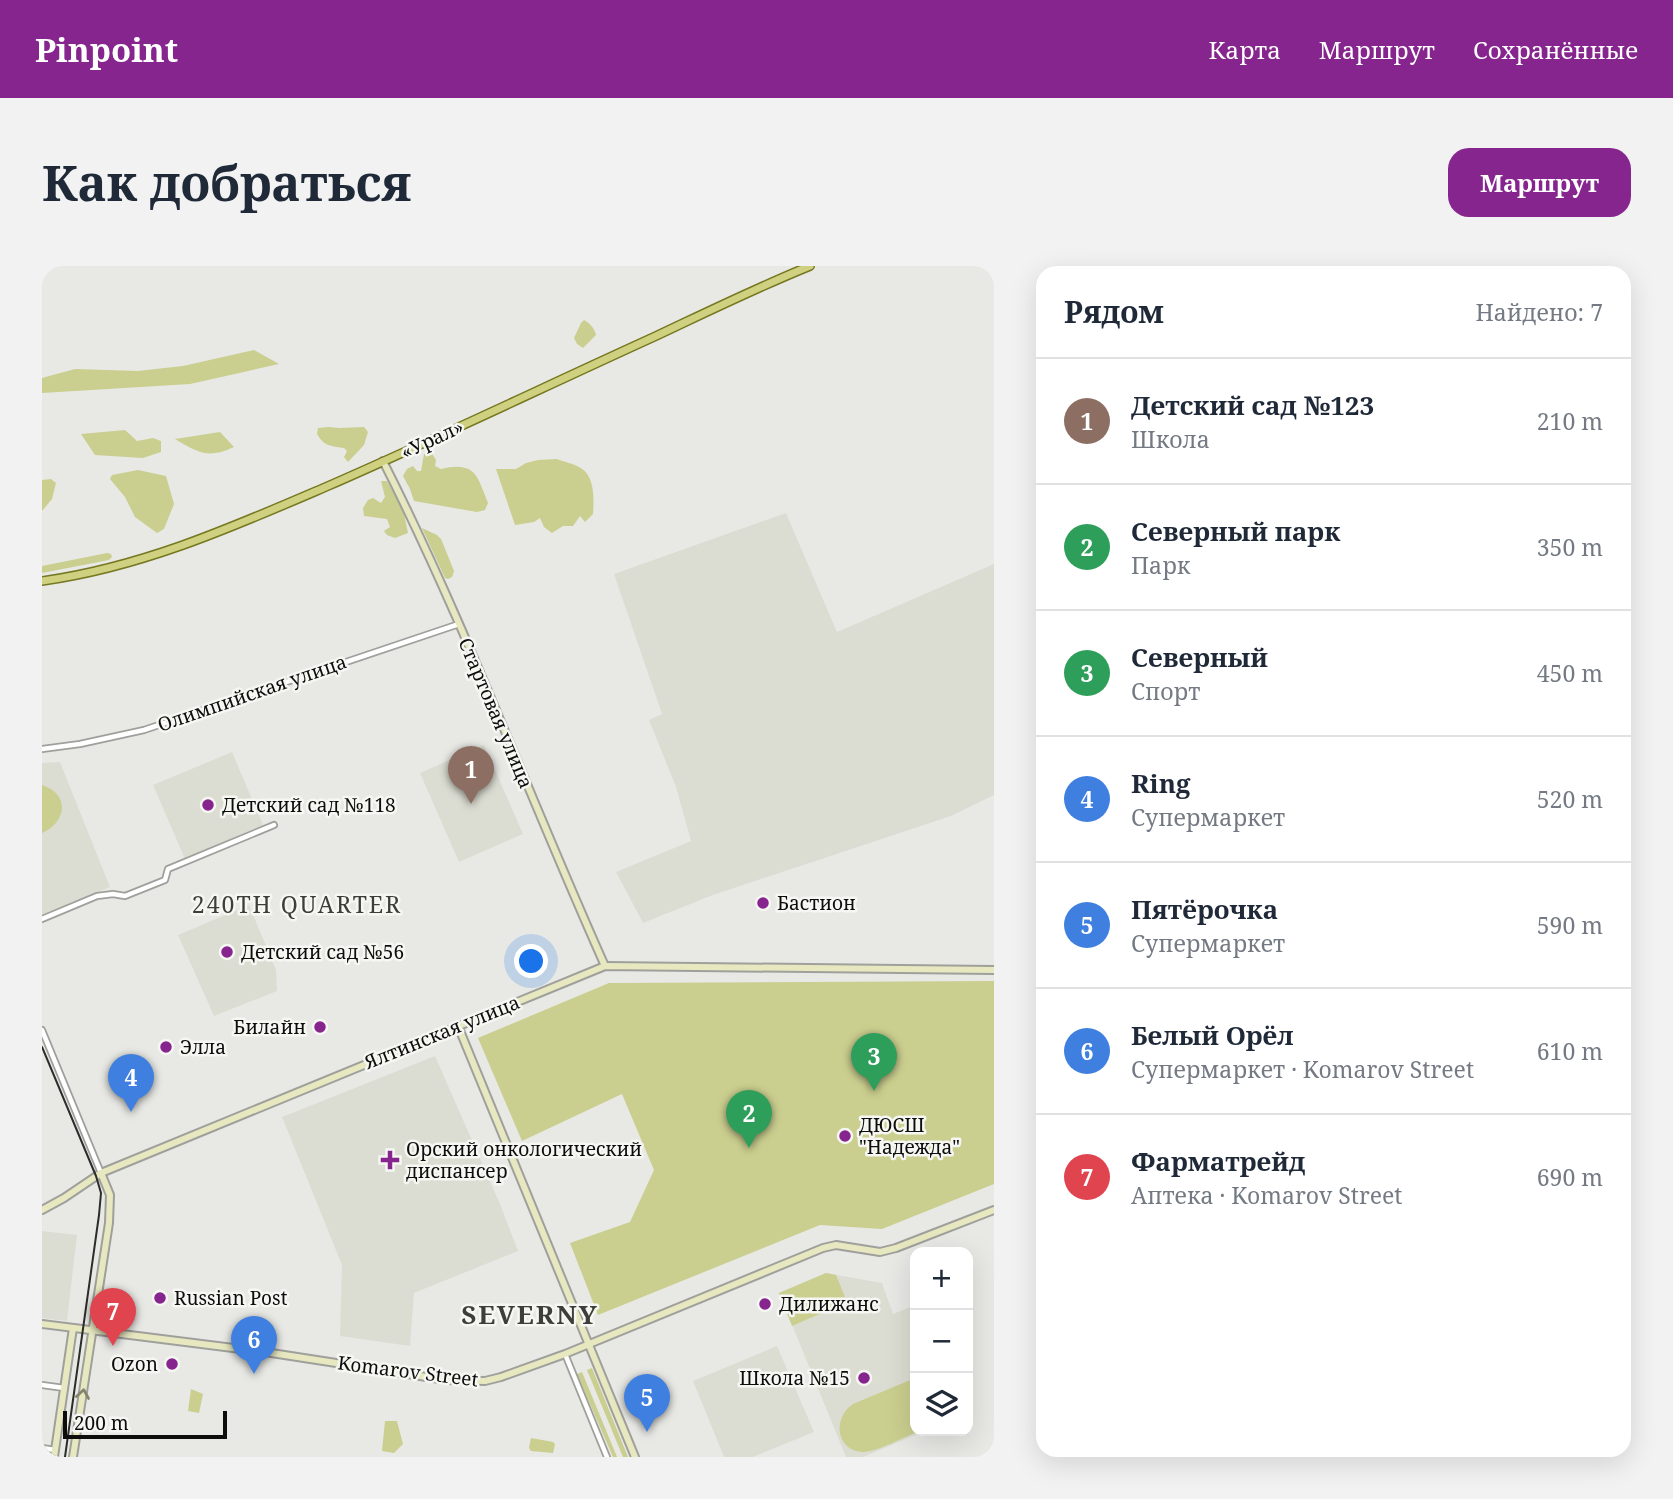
<!DOCTYPE html>
<html lang="ru">
<head>
<meta charset="utf-8">
<style>
  :root { --surface:#fff; --page:#f2f2f3; --text:#1f2937; --muted:#747a83; --line:#e0e1e3; --accent:#86258e }
  body { margin:0; font-family:"Noto Serif",serif; background:var(--page); color:var(--text) }
  .controls { position:absolute; right:21px; bottom:21px; display:grid; overflow:hidden; border-radius:14px; box-shadow:0 7px 28px #0002 }
  .controls button { width:63px; height:63px; display:grid; place-items:center; padding:0; border:0; border-bottom:2px solid var(--line); background:var(--surface); color:var(--text); font:35px sans-serif }
  .scale { position:absolute; left:21px; bottom:18px; width:164px; box-sizing:border-box; padding-left:7px; border:4px solid #0d0d0b; border-top:0; font-size:19px; line-height:24px; white-space:nowrap; color:#0d0d0b; -webkit-text-stroke:5px #f6f6f2; paint-order:stroke }
  .you { position:absolute; left:490px; top:696px; width:24px; height:24px; margin:-18px; border:5px solid #fff; border-radius:50%; background:#1a73e8; box-shadow:0 0 0 10px #1a73e833 }
  .badge { display:grid; place-items:center; width:46px; height:46px; border-radius:50%; background:var(--accent); color:#fff; font-size:23px; font-weight:700 }
  .pin { position:absolute; translate:-50% -58px; filter:drop-shadow(0 2px 4px #0008) }
  .pin::after { content:''; position:absolute; top:37px; width:24px; height:21px; background:inherit; clip-path:polygon(0 0,100% 0,50% 100%) }
  .list { margin:0; padding:0; list-style:none }
  h2 { display:flex; justify-content:space-between; align-items:center; height:91px; margin:0; padding:0 28px; font-size:30px }
  h2 small { font-size:23px; font-weight:400; color:var(--muted) }
  .list li { display:grid; grid-template-columns:46px 1fr auto; gap:21px; align-items:center; box-sizing:border-box; height:126px; padding:0 28px; border-top:2px solid var(--line) }
  .list b { display:block; font-size:26px; white-space:nowrap }
  .list p { margin:0; font-size:23px; white-space:nowrap; color:var(--muted) }
  .list em { font-size:23px; font-style:normal; color:var(--muted) }
  .icon { flex:none; width:38px; height:38px; fill:none; stroke:currentColor; stroke-width:2; stroke-linecap:round; stroke-linejoin:round }
  .map { position:relative; flex:none; width:952px; height:1191px; overflow:hidden; border-radius:21px }
  header { display:flex; align-items:center; gap:42px; box-sizing:border-box; height:98px; padding:0 35px; background:var(--accent); color:#fff }
  header strong { font-size:33px }
  nav { display:flex; gap:38px; margin-inline-start:auto; font-size:24px }
  .intro { display:flex; align-items:center; justify-content:space-between; box-sizing:border-box; height:168px; padding:0 42px }
  h1 { margin:0; font-size:49px }
  .button { padding:18px 32px; border-radius:21px; background:var(--accent); color:#fff; font-size:24px; font-weight:700 }
  main { display:flex; gap:42px; padding:0 42px }
  aside { flex:1; background:var(--surface); border-radius:21px; box-shadow:0 7px 28px #0002 }
  .map>svg:first-child { display:block }
  .built { fill:#dcddd2 }
  .green { fill:#cace8e }
  .lines { fill:none; stroke-linecap:round; stroke-linejoin:round }
  .street-casing { stroke:#9fa09c; stroke-width:8 }
  .secondary-casing { stroke:#9fa09c; stroke-width:10 }
  .primary-casing { stroke:#767821; stroke-width:10 }
  .street { stroke:#fff; stroke-width:4.5 }
  .secondary { stroke:#e7e8c0; stroke-width:6 }
  .primary { stroke:#cfd181; stroke-width:7 }
  .tram { stroke:#2c2c2a; stroke-width:2 }
  .oneway { stroke:#85856f }
  .poi-dot { fill:#86258e; stroke:#f6f6f2; stroke-width:2.5 }
  .labels { text-anchor:middle; stroke-width:5; stroke-linejoin:round; paint-order:stroke }
  .street-label { font-size:19px; fill:#0d0d0b; stroke:#f6f6f2 }
  .poi-label { font-size:19px; fill:#0d0d0b; stroke:#f6f6f2; text-anchor:start }
  .quarter-label { font-size:23px; letter-spacing:2px; fill:#3d3e3a; stroke:#f6f6f2 }
  .district-label { font-size:26px; font-weight:bold; letter-spacing:2px; fill:#3d3e3a; stroke:#f6f6f2 }
</style>
</head>
<body>
<header>
<strong>Pinpoint</strong>
<nav><a>Карта</a><a>Маршрут</a><a>Сохранённые</a></nav>
</header>
<div class="intro"><h1>Как добраться</h1><a class="button">Маршрут</a></div>
<main>
<div class="map">
<svg width="952" height="1191" viewBox="0 0 952 1191">
  <rect width="100%" height="100%" fill="#e8e9e5"/>
  <g class="built">
    <polygon points="744,247 795,366 952,298 952,529 909,550 671,629 601,657 574,606 649,575 634,521 607,454 620,448 572,308"/>
    <polygon points="442,479 481,568 417,596 378,507"/>
    <polygon points="190,486 221,559 143,593 111,519"/>
    <polygon points="18,496 68,621 0,649 0,497"/>
    <polygon points="207,639 234,704 235,725 172,750 136,669"/>
    <polygon points="393,790 458,938 476,985 372,1027 368,1080 298,1070 300,999 240,851"/>
    <polygon points="0,965 35,969 25,1055 0,1052"/>
    <polygon points="784,1007 840,1017 851,1048 873,1039 873,1165 883,1165 821,1191 804,1191 737,1027"/>
    <polygon points="735,1080 772,1166 711,1191 682,1191 651,1115"/>
  </g>
  <g class="green">
    <path d="M542,54C549,58 552,62 554,69L541,82L535,78L532,72L539,57Z"/>
    <polygon points="212,84 237,98 148,118 0,127 0,112 33,103 96,105 141,100"/>
    <path d="M286,161L297,162L322,161L326,166L322,179L306,196L302,191L305,185L302,182C288,180 282,180 275,168L276,162Z"/>
    <polygon points="83,164 95,175 111,172 119,175 119,186 101,192 53,189 39,168"/>
    <path d="M178,166L192,181C166,193 157,187 133,173Z"/>
    <path d="M389,186L394,194L393,200L399,203C434,195 435,210 446,237L443,244L435,246L372,235L368,223L361,210L365,203L371,200L375,205H379L382,188Z"/>
    <path d="M515,193C522,196 530,197 537,201C553,209 552,232 551,248L543,256L538,250L531,260H521L510,267L502,261L498,252L492,256L473,259L454,203H474L484,197L496,194Z"/>
    <polygon points="96,204 124,210 132,238 122,263 115,267 93,251 83,231 68,213 70,209"/>
    <polygon points="9,213 14,217 10,233 0,245 0,214"/>
    <polygon points="339,215 345,215 361,243 366,267 353,272 345,269 342,265 348,261 345,253 322,250 321,242 326,234 331,232 339,237 343,231"/>
    <polygon points="380,262 395,269 399,273 412,305 410,311 406,313 403,312"/>
    <polygon points="65,287 69,288 70,291 67,294 0,307 0,300"/>
    <path d="M0,519C28,528 25,556 0,567Z"/>
    <polygon points="952,715 952,918 840,963 778,959 556,1049 528,977 588,956 612,904 580,828 480,875 436,772 567,717"/>
    <polygon points="784,1007 794,1009 805,1036 750,1060 737,1027"/>
    <polygon points="550,1102 586,1191 581,1191 545,1104"/>
    <polygon points="540,1106 575,1191 571,1191 535,1108"/>
    <path d="M873,1112V1165H878C864,1170 835,1186 821,1186C794,1185 790,1152 811,1138Z"/>
    <polygon points="149,1123 161,1128 157,1147 146,1145"/>
    <polygon points="343,1155 355,1155 361,1178 352,1187 340,1185"/>
    <polygon points="489,1172 511,1176 513,1178 511,1187 489,1185 487,1182"/>
  </g>
  <g class="lines">
    <g class="street-casing">
      <g id="street">
        <polyline points="0,483 38,478 102,464 417,358"/>
        <polyline points="0,653 55,630 71,628 83,630 123,614 126,603 232,559"/>
        <polyline points="0,764 59,907"/>
        <polyline points="523,1088 565,1191"/>
        <polyline points="0,1119 22,1122"/>
        <polyline points="0,1182 13,1184"/>
      </g>
    </g>
    <g class="secondary-casing">
      <g id="secondary">
        <path d="M341,195C424,359 488,533 563,700"/>
        <polyline points="416,760 593,1191"/>
        <polyline points="0,944 22,932 59,907 563,700 952,704"/>
        <polyline points="0,1058 223,1086 404,1114 443,1115 459,1111 523,1088 781,982 794,979 838,986 854,982 952,944"/>
        <polyline points="12,1191 31,1062"/>
        <polyline points="31,1191 67,957 68,929 59,907"/>
      </g>
    </g>
    <g class="primary-casing">
      <path id="primary" d="M0,315C101,301 193,260 286,220C396,172 504,120 614,70C665,46 716,21 768,0"/>
    </g>
    <use href="#street" class="street"/>
    <use href="#secondary" class="secondary"/>
    <use href="#primary" class="primary"/>
    <polyline class="tram" points="0,781 54,910 59,927 57,949 23,1191"/>
  </g>
  <defs><path id="oneway-chevron" d="M-2-3.5L2.5 0L-2 3.5" fill="none" stroke-width="1.6" stroke-linecap="round" stroke-linejoin="round" transform="scale(1.75)"/></defs>
  <use class="oneway" href="#oneway-chevron" transform="translate(41 1128) rotate(-81)"/>
  <g class="poi-dot">
    <circle cx="166" cy="539" r="7"/>
    <circle cx="721" cy="637" r="7"/>
    <circle cx="185" cy="686" r="7"/>
    <circle cx="278" cy="761" r="7"/>
    <circle cx="124" cy="781" r="7"/>
    <circle cx="803" cy="870" r="7"/>
    <path d="M344.5 883.5h7v7h7v7h-7v7h-7v-7h-7v-7h7z"/>
    <circle cx="118" cy="1032" r="7"/>
    <circle cx="723" cy="1038" r="7"/>
    <circle cx="130" cy="1098" r="7"/>
    <circle cx="822" cy="1112" r="7"/>
  </g>
  <g class="labels">
    <g class="street-label">
      <text transform="translate(390 173) rotate(-25)" y="7">«Урал»</text>
      <text transform="translate(210 427) rotate(-19)" y="7">Олимпийская улица</text>
      <text transform="translate(454 447) rotate(67)" y="7">Стартовая улица</text>
      <text transform="translate(400 766) rotate(-22)" y="7">Ялтинская улица</text>
      <text transform="translate(366 1105) rotate(7)" y="7">Komarov Street</text>
    </g>
    <g class="poi-label">
      <text x="180" y="546">Детский сад №118</text>
      <text x="735" y="644">Бастион</text>
      <text x="199" y="693">Детский сад №56</text>
      <text x="264" y="768" text-anchor="end">Билайн</text>
      <text x="138" y="788">Элла</text>
      <text x="817" y="866">ДЮСШ<tspan x="817" dy="22">"Надежда"</tspan></text>
      <text x="364" y="890">Орский онкологический<tspan x="364" dy="22">диспансер</tspan></text>
      <text x="132" y="1039">Russian Post</text>
      <text x="737" y="1045">Дилижанс</text>
      <text x="116" y="1105" text-anchor="end">Ozon</text>
      <text x="808" y="1119" text-anchor="end">Школа №15</text>
    </g>
    <g class="quarter-label">
      <text x="255" y="647">240TH QUARTER</text>
    </g>
    <g class="district-label">
      <text x="488" y="1058">SEVERNY</text>
    </g>
  </g>
</svg>
<div class="controls">
<button>+</button>
<button>−</button>
<button><svg class="icon" aria-label="layers" viewBox="0 0 24 24"><path d="M12 4l9 5-9 5-9-5zM3 14l9 5 9-5"/></svg></button>
</div>
<div class="scale">200 m</div>
<div class="you"></div>
<div class="pin badge" style="left:429px;top:538px;background:#8d6e63">1</div>
<div class="pin badge" style="left:707px;top:882px;background:#2e9e5b">2</div>
<div class="pin badge" style="left:832px;top:825px;background:#2e9e5b">3</div>
<div class="pin badge" style="left:89px;top:846px;background:#3f7fe0">4</div>
<div class="pin badge" style="left:605px;top:1166px;background:#3f7fe0">5</div>
<div class="pin badge" style="left:212px;top:1108px;background:#3f7fe0">6</div>
<div class="pin badge" style="left:71px;top:1080px;background:#e0444e">7</div>
</div>
<aside>
<h2>Рядом<small>Найдено: 7</small></h2>
<ul class="list">
<li><span class="badge" style="background:#8d6e63">1</span><div><b>Детский сад №123</b><p>Школа</p></div><em>210 m</em></li>
<li><span class="badge" style="background:#2e9e5b">2</span><div><b>Северный парк</b><p>Парк</p></div><em>350 m</em></li>
<li><span class="badge" style="background:#2e9e5b">3</span><div><b>Северный</b><p>Спорт</p></div><em>450 m</em></li>
<li><span class="badge" style="background:#3f7fe0">4</span><div><b>Ring</b><p>Супермаркет</p></div><em>520 m</em></li>
<li><span class="badge" style="background:#3f7fe0">5</span><div><b>Пятёрочка</b><p>Супермаркет</p></div><em>590 m</em></li>
<li><span class="badge" style="background:#3f7fe0">6</span><div><b>Белый Орёл</b><p>Супермаркет · Komarov Street</p></div><em>610 m</em></li>
<li><span class="badge" style="background:#e0444e">7</span><div><b>Фарматрейд</b><p>Аптека · Komarov Street</p></div><em>690 m</em></li>
</ul>
</aside>
</main>
</body>
</html>
